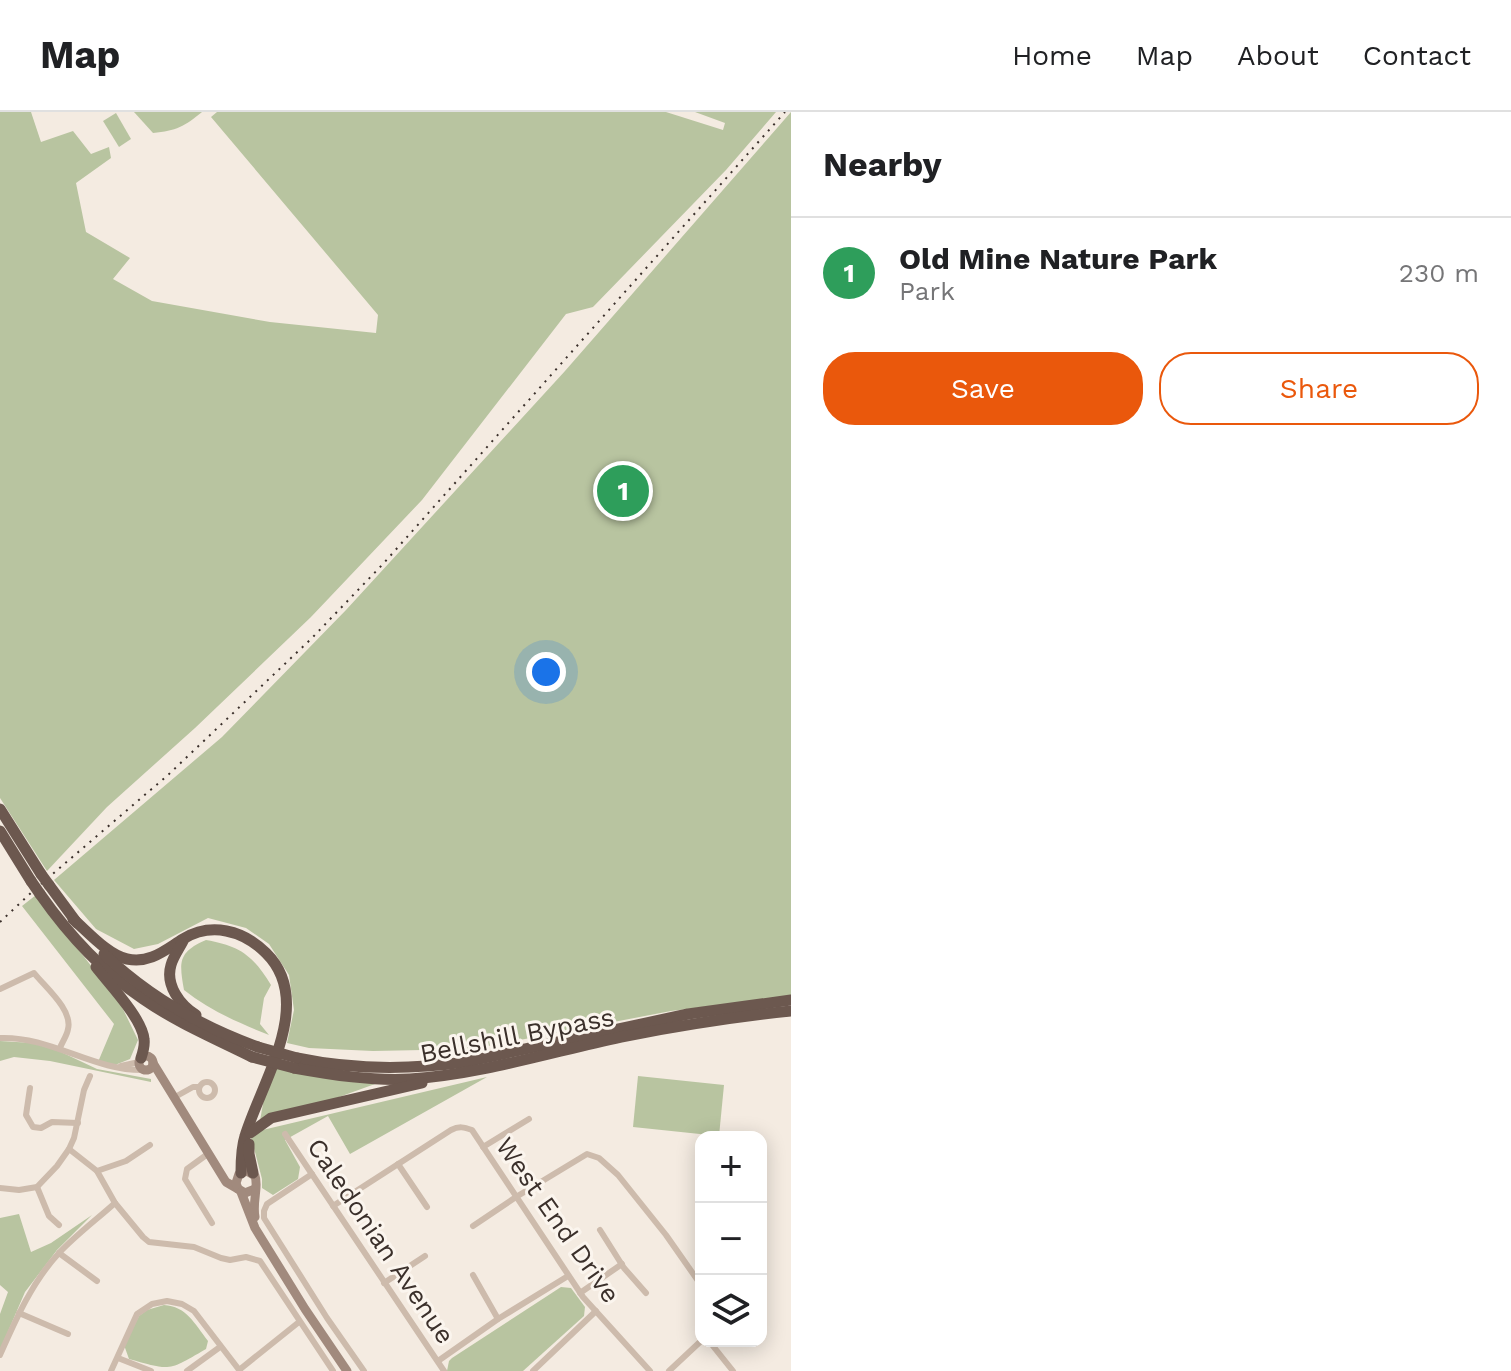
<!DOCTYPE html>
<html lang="en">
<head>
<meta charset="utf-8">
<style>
  :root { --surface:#fff; --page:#f6f6f6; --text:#202124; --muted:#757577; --line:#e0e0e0; --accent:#ea580c }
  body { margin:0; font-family:"Work Sans",sans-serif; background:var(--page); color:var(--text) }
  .controls { position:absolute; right:24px; bottom:24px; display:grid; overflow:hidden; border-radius:16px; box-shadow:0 4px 20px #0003 }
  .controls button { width:72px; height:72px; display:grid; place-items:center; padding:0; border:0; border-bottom:2px solid var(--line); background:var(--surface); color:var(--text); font:40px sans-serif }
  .you { position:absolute; left:546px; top:560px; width:28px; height:28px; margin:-20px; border:6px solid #fff; border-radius:50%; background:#1a73e8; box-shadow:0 0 0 12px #1a73e833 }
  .badge { display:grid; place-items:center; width:52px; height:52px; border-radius:50%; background:var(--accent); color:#fff; font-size:26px; font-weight:700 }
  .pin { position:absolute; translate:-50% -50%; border:4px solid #fff; box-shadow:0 2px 8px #0006 }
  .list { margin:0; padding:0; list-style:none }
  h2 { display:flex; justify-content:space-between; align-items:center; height:104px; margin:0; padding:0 32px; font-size:34px }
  h2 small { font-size:26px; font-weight:400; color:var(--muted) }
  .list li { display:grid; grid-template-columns:52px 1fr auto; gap:24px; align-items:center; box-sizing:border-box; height:112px; padding:0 32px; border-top:2px solid var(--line) }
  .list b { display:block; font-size:30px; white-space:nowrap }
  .list p { margin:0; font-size:26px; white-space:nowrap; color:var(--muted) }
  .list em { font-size:26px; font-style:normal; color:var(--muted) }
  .actions { display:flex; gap:16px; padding:24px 32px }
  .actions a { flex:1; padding:18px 0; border:2px solid var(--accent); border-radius:32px; text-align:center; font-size:28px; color:var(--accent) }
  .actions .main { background:var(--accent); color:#fff }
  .icon { flex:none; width:44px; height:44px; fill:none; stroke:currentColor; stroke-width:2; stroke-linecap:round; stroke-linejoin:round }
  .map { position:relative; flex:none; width:791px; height:1259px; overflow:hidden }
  header { display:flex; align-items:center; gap:48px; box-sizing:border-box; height:112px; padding:0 40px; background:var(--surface); border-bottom:2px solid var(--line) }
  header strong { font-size:38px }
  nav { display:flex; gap:44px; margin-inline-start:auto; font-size:28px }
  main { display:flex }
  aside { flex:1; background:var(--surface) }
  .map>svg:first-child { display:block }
  .green { fill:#b8c4a0 }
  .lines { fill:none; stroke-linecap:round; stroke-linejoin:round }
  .minor { stroke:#cdbbac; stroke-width:6 }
  .secondary { stroke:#a18a7d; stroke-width:9 }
  .trunk { stroke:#6c584f; stroke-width:11 }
  .rail { stroke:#3b302b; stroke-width:2; stroke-dasharray:2 6; stroke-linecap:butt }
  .trunk-bridge { stroke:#6c584f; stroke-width:11 }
  .labels { text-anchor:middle; stroke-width:6; stroke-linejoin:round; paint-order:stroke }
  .street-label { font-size:26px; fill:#3b302b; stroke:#fbf5ee }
</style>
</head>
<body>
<header>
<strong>Map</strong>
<nav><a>Home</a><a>Map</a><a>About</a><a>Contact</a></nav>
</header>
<main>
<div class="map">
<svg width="791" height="1259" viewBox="0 0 791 1259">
  <rect width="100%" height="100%" fill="#f4ebe1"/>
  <g class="green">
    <polygon points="0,0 31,0 41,30 73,19 91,42 109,35 111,46 76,71 86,120 130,146 113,167 152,189 270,210 376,221 378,203 211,5 217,0 666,0 723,18 725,11 695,0 776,0 726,58 593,195 566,202 422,388 311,505 195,616 107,695 47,759 0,686"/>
    <path d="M134,0H202C185,14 176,19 153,21Z"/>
    <polygon points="791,0 791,884 671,899 472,937 373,939 309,936 287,931 294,898 289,863 269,832 246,816 208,806 158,832 134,837 96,817 54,768 222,625 346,498 565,259"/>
    <polygon points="116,1 131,27 119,35 103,9"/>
    <polygon points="36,783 120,891 138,928 130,947 115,953 98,950 114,912 22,794"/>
    <path d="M206,828C241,834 253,844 271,873L264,886L260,912L269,923C239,911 209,898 184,878C179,850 178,840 206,828Z"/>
    <polygon points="0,929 33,931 61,940 97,957 151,967 151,970 50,949 14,945 0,949"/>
    <polygon points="270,953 375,972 259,1014"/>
    <polygon points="638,964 724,973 719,1024 633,1015"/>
    <polygon points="487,965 350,1042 328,1004 285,1028 300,1055 298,1067 273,1083 262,1076 262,1067 250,1021"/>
    <polygon points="19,1102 31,1140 51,1131 92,1103 57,1138 25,1180 0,1238 0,1202 8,1180 0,1173 0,1106"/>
    <polygon points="561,1175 571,1176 585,1195 584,1204 523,1259 447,1259 449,1249 452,1246"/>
    <path d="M164,1193C186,1194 195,1212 208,1229L206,1237C168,1259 172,1259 129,1247L124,1233L139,1204L147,1198Z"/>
  </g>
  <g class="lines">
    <g class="minor">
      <path d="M0,877L34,861C45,875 73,898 68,917C67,924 62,930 60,936"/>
      <path d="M0,926C51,924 93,959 144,958"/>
      <polyline points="121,954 139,950"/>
      <circle cx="207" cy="978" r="8"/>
      <polyline points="30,976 26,1003 33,1015 41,1016 52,1010 78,1011"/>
      <polyline points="175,985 193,975 199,975"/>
      <polyline points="285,1022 444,1259"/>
      <polyline points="483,1035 529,1007"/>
      <polyline points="69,1037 97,1059 115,1091 143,1125 149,1130 194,1135 221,1146 230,1148 246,1145 260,1149 333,1259"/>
      <polyline points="209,1041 187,1057 185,1067 212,1111"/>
      <polyline points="398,1052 427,1095"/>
      <polyline points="97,1059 126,1049 150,1033"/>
      <polyline points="312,1062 267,1092 264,1099 264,1106 327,1206 364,1259"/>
      <polyline points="37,1075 49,1104 59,1113"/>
      <polyline points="0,1076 19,1078 37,1075 57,1054 69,1037 74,1026 84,978 90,964"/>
      <path d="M333,1094L451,1018C459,1014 464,1015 472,1018L583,1185L650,1259"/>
      <polyline points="473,1114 516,1085 587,1042 599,1046 618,1063 666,1123 701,1173"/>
      <polyline points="600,1118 624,1156 646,1181"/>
      <polyline points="59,1141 97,1169"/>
      <polyline points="473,1163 498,1207"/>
      <polyline points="384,1171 425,1144"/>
      <polyline points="580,1181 622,1152"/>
      <polyline points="19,1201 68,1222"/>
      <polyline points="709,1229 733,1259"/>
      <path d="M0,1243C16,1207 32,1170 59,1141C76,1123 96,1108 115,1091"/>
      <polyline points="118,1246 151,1259"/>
      <polyline points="438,1249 498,1207 568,1164"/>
      <polyline points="239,1258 299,1210"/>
      <polyline points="111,1259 137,1202 152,1192 167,1189 182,1192 194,1199 240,1259"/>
      <polyline points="187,1259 220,1235"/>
      <polyline points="533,1259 596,1199"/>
      <polyline points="669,1259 701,1229"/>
    </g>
    <g class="secondary">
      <circle cx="146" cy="951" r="7"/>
      <polyline points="153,951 226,1070 245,1081 255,1077"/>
      <path d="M238,1077L236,1071L239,1062L247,1059L255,1064C259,1074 252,1090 255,1105"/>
      <polyline points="241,1080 255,1116 305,1197 347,1259"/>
    </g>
    <g class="trunk">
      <polyline points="0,697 41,762"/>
      <polyline points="0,719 31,769"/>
      <polyline points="49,773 77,811"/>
      <path d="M40,782C68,822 102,859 143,887C176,910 216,927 252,945"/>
      <path d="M73,807C88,820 108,843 127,847C150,852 165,838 183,827C211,810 243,818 266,841C316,890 261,971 245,1024C241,1036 241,1049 241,1061"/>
      <path d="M183,829C179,837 173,845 171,853C165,873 180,893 196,903"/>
      <path d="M104,842C148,884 200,914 258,935"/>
      <path d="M96,855C109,872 142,906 144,927C145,933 143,940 141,946"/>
      <path d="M297,946C354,958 408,958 465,950L688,902L791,888"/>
      <path d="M294,956C333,963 371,969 410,967C482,962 551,940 621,925C677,914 734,905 791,899"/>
      <polyline points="250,1021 271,1006 422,971"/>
      <polyline points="249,1032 249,1042 253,1061"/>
    </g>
    <polyline class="rail" points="0,810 34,778 168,663 311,527 383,452 785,0"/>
    <g class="trunk-bridge">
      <polyline points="41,762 49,773"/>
      <polyline points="31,769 40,782"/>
      <polyline points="258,935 297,946"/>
      <polyline points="252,945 294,956"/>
    </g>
  </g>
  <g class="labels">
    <g class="street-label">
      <text transform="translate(517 923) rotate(-11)" y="9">Bellshill Bypass</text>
      <text transform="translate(558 1108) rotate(55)" y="9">West End Drive</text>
      <text transform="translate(381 1129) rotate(56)" y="9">Caledonian Avenue</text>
    </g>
  </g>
</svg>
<div class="controls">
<button>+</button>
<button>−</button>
<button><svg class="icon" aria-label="layers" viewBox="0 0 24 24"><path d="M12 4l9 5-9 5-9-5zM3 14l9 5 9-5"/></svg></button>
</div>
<div class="you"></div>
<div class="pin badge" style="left:623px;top:379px;background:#2e9e5b">1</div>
</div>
<aside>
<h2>Nearby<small></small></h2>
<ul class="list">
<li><span class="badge" style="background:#2e9e5b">1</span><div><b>Old Mine Nature Park</b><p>Park</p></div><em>230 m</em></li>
</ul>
<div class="actions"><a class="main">Save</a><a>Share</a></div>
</aside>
</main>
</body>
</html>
